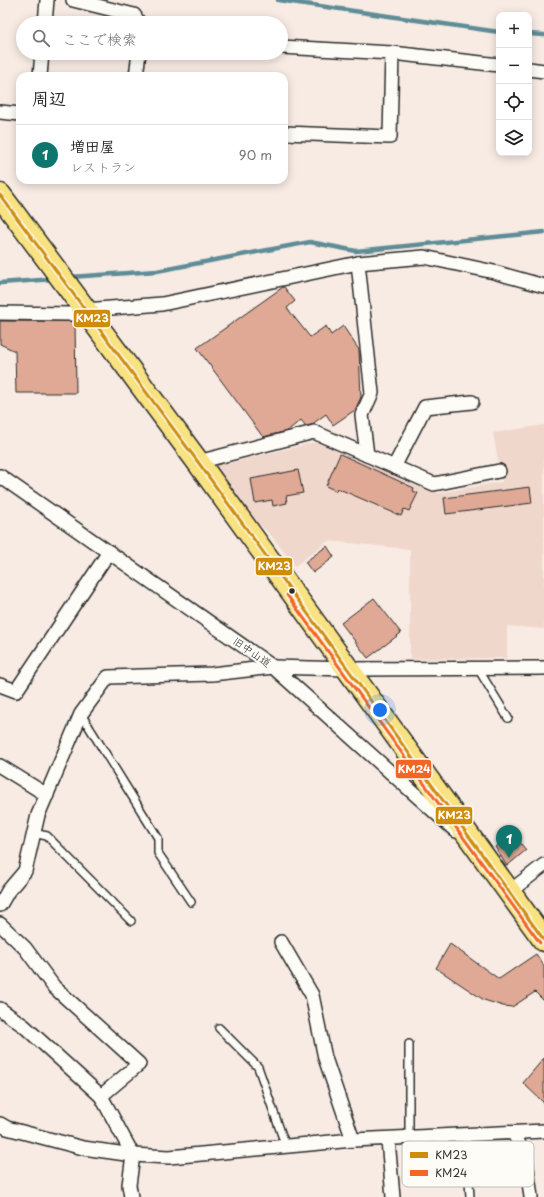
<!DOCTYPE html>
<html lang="ja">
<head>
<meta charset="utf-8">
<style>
  :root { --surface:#fff; --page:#f6f6f6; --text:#202124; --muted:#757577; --line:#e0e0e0; --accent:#0f766e }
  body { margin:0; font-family:"Playpen Sans","Klee One",sans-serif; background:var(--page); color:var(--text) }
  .controls { position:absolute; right:12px; top:12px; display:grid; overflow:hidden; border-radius:8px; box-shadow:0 2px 10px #0003 }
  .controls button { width:36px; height:36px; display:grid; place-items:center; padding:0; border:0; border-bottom:1px solid var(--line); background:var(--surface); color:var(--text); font:20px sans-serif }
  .you { position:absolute; left:380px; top:710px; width:14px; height:14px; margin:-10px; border:3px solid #fff; border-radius:50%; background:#1a73e8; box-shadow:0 0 0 6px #1a73e833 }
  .badge { display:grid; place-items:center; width:26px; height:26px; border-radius:50%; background:var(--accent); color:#fff; font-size:13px; font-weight:700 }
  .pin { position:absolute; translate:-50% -33px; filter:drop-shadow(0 1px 2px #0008) }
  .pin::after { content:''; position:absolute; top:21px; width:14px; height:12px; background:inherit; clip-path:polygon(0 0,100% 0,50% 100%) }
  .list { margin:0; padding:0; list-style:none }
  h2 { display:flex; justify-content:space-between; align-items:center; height:52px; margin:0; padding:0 16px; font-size:17px }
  h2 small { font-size:13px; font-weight:400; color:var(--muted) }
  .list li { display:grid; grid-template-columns:26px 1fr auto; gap:12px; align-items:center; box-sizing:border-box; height:60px; padding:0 16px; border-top:1px solid var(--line) }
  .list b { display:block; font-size:15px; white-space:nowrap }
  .list p { margin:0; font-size:13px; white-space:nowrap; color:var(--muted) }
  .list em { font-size:13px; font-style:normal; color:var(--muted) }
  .icon { flex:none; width:22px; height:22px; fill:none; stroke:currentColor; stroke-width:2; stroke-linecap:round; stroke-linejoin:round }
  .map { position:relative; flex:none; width:544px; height:1197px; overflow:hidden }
  .search { position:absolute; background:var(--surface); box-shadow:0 2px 10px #0003; left:16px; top:16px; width:272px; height:44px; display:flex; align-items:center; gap:10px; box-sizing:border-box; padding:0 14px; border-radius:22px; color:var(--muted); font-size:15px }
  .panel { position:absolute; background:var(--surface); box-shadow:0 2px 10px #0003; left:16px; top:72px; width:272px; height:112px; border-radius:12px }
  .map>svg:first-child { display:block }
  .built { fill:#f0d7cc }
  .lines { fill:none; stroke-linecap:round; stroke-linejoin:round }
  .stream { stroke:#5e8c97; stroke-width:4.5 }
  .building { fill:#dfa995; stroke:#2b2b2b }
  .service-casing { stroke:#2b2b2b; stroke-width:10 }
  .minor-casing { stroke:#2b2b2b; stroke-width:16 }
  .trunk-casing { stroke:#2b2b2b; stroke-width:25 }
  .service { stroke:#fdfcf7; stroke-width:7 }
  .minor { stroke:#fdfcf7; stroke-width:13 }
  .trunk { stroke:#f8e281; stroke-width:22 }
  .bus-1-casing { stroke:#fdfcf7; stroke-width:6 }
  .bus-2-casing { stroke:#fdfcf7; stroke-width:6 }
  .bus-1 { stroke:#ce8d09; stroke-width:3 }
  .bus-2 { stroke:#f26522; stroke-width:3 }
  .bus-dot { fill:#2b2b2b; stroke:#fdfcf7; stroke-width:1.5 }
  .labels { text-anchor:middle; stroke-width:3; stroke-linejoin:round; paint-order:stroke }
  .street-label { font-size:11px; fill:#2b2b2b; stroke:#fdfcf7 }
  .key { fill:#fdfcf7; stroke:#bebdba; stroke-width:1 }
  .key-label { font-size:11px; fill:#2b2b2b }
  .line-badge { stroke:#fdfcf7; stroke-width:1.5 }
  .badge-label { font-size:11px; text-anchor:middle; font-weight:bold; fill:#fff }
</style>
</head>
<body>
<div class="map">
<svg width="544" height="1197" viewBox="0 0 544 1197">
  <rect width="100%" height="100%" fill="#f7ebe3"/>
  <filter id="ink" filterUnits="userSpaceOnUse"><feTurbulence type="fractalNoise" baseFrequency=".025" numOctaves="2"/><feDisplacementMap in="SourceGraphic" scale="8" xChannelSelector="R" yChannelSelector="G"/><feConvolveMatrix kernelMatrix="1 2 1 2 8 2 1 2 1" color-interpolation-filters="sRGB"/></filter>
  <g filter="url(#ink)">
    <polygon class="built" points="544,425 544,629 507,626 507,658 410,659 410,549 328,541 295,566 270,534 249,516 215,466 316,442 438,493 502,482 493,433"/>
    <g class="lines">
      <g class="stream">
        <polyline points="278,0 499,32"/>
        <polyline points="529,34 544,35"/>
        <polyline points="70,277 157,271 310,242 356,251 544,232"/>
        <polyline points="0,283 54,279"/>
      </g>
    </g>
    <g class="building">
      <polygon points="283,287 284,287 295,301 287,308 310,337 326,326 331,335 343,326 359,350 361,397 355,410 333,425 326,414 311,425 306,426 301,420 287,431 263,437 197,348"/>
      <polygon points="0,321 75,321 76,393 16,393 15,351 0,344"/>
      <polygon points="340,454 414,488 413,491 418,493 409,511 404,509 401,516 337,488 336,491 326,486"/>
      <polygon points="298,470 303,493 286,496 287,503 273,506 272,500 255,503 251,479"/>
      <polygon points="530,487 532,503 446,514 444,498"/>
      <polygon points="327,546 334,557 313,573 305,562"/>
      <polygon points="374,598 401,633 368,658 341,623"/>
      <polygon points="514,835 526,850 507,866 495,847"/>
      <polygon points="450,944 499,979 536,954 544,966 544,1001 535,992 512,1007 503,1006 484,1000 436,968"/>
      <polygon points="544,1058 544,1103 523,1083"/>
    </g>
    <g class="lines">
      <g class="service-casing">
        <g id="service">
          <polyline points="477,667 508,718"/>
          <polyline points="81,714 158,838 158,853 191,902"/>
          <polyline points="33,833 47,836 131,921"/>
          <polyline points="219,1028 258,1067 286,1147"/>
          <polyline points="409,1044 409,1139"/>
          <polyline points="466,1136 470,1197"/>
        </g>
      </g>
      <g class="minor-casing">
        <g id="minor">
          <polyline points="73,0 134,15 139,23"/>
          <polyline points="45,23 47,0"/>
          <polyline points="281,47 392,53 499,65"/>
          <polyline points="529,69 544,71"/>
          <polyline points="40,76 42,53"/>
          <polyline points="136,76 139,53"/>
          <polyline points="0,112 20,114"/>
          <polyline points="284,133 390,137 392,53"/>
          <polyline points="358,263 372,393 362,415 367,455"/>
          <polyline points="0,313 70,314 85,310 162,304 358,263 424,257 494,272 544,286"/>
          <polyline points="198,462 314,432 434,484 499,471"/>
          <polyline points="394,467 425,407 472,402"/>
          <polyline points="0,476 273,667 456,831"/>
          <polyline points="0,685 16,691 109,552"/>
          <polyline points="0,766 47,795"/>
          <polyline points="509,892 544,865"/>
          <polyline points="0,905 8,891 25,871 38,815 81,714 108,677 212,674 273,667 347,669 544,668"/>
          <polyline points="0,924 25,948 54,987 139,1064 101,1096"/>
          <polyline points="281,942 312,995 325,1058 353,1140"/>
          <polyline points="0,1009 24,1026 101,1096 133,1155 129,1185 131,1197"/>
          <polyline points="0,1124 7,1128 83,1148 133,1155 169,1157 353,1140 544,1131"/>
          <polyline points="514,1133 526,1160 531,1197"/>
          <polyline points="388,1140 393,1197"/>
        </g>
      </g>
      <g class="trunk-casing">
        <polyline id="trunk" points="0,195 198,462 544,940"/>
      </g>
      <use href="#service" class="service"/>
      <use href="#minor" class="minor"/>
      <use href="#trunk" class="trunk"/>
      <g class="bus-1-casing">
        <polyline id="bus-1" points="0,195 198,462 544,940"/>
      </g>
      <g class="bus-2-casing">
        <polyline id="bus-2" points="287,595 540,943"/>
      </g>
      <use href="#bus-1" class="bus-1"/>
      <use href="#bus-2" class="bus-2"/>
    </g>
  </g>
  <circle class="bus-dot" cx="292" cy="591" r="3.5"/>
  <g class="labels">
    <g class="street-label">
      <text transform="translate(252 652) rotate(35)" y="4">旧中山道</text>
    </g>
  </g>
  <rect x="402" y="1141" width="132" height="46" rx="6" class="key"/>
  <rect x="410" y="1152" width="18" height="6" fill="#ce8d09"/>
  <rect x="410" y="1170" width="18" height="6" fill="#f26522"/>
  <g class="key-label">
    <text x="435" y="1159">KM23</text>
    <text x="435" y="1177">KM24</text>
  </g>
  <g class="line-badge">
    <rect x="73" y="309" width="38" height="19" rx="4" fill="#ce8d09"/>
    <rect x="255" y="557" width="38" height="19" rx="4" fill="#ce8d09"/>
    <rect x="395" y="759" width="37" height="20" rx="4" fill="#f26522"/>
    <rect x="435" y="806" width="38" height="19" rx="4" fill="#ce8d09"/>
  </g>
  <g class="badge-label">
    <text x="92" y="322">KM23</text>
    <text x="274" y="570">KM23</text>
    <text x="414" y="773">KM24</text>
    <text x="454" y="819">KM23</text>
  </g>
</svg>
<div class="controls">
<button>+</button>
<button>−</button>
<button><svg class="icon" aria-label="locate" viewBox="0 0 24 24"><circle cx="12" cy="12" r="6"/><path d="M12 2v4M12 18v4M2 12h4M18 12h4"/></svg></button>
<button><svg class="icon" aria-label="layers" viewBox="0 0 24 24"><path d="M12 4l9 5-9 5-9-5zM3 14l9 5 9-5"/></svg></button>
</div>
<div class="you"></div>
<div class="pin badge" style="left:509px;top:858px">1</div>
<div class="search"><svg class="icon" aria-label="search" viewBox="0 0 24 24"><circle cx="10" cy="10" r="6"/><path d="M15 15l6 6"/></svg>ここで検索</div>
<section class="panel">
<h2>周辺<small></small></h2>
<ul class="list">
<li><span class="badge">1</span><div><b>増田屋</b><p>レストラン</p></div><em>90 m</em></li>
</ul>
</section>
</div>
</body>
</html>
